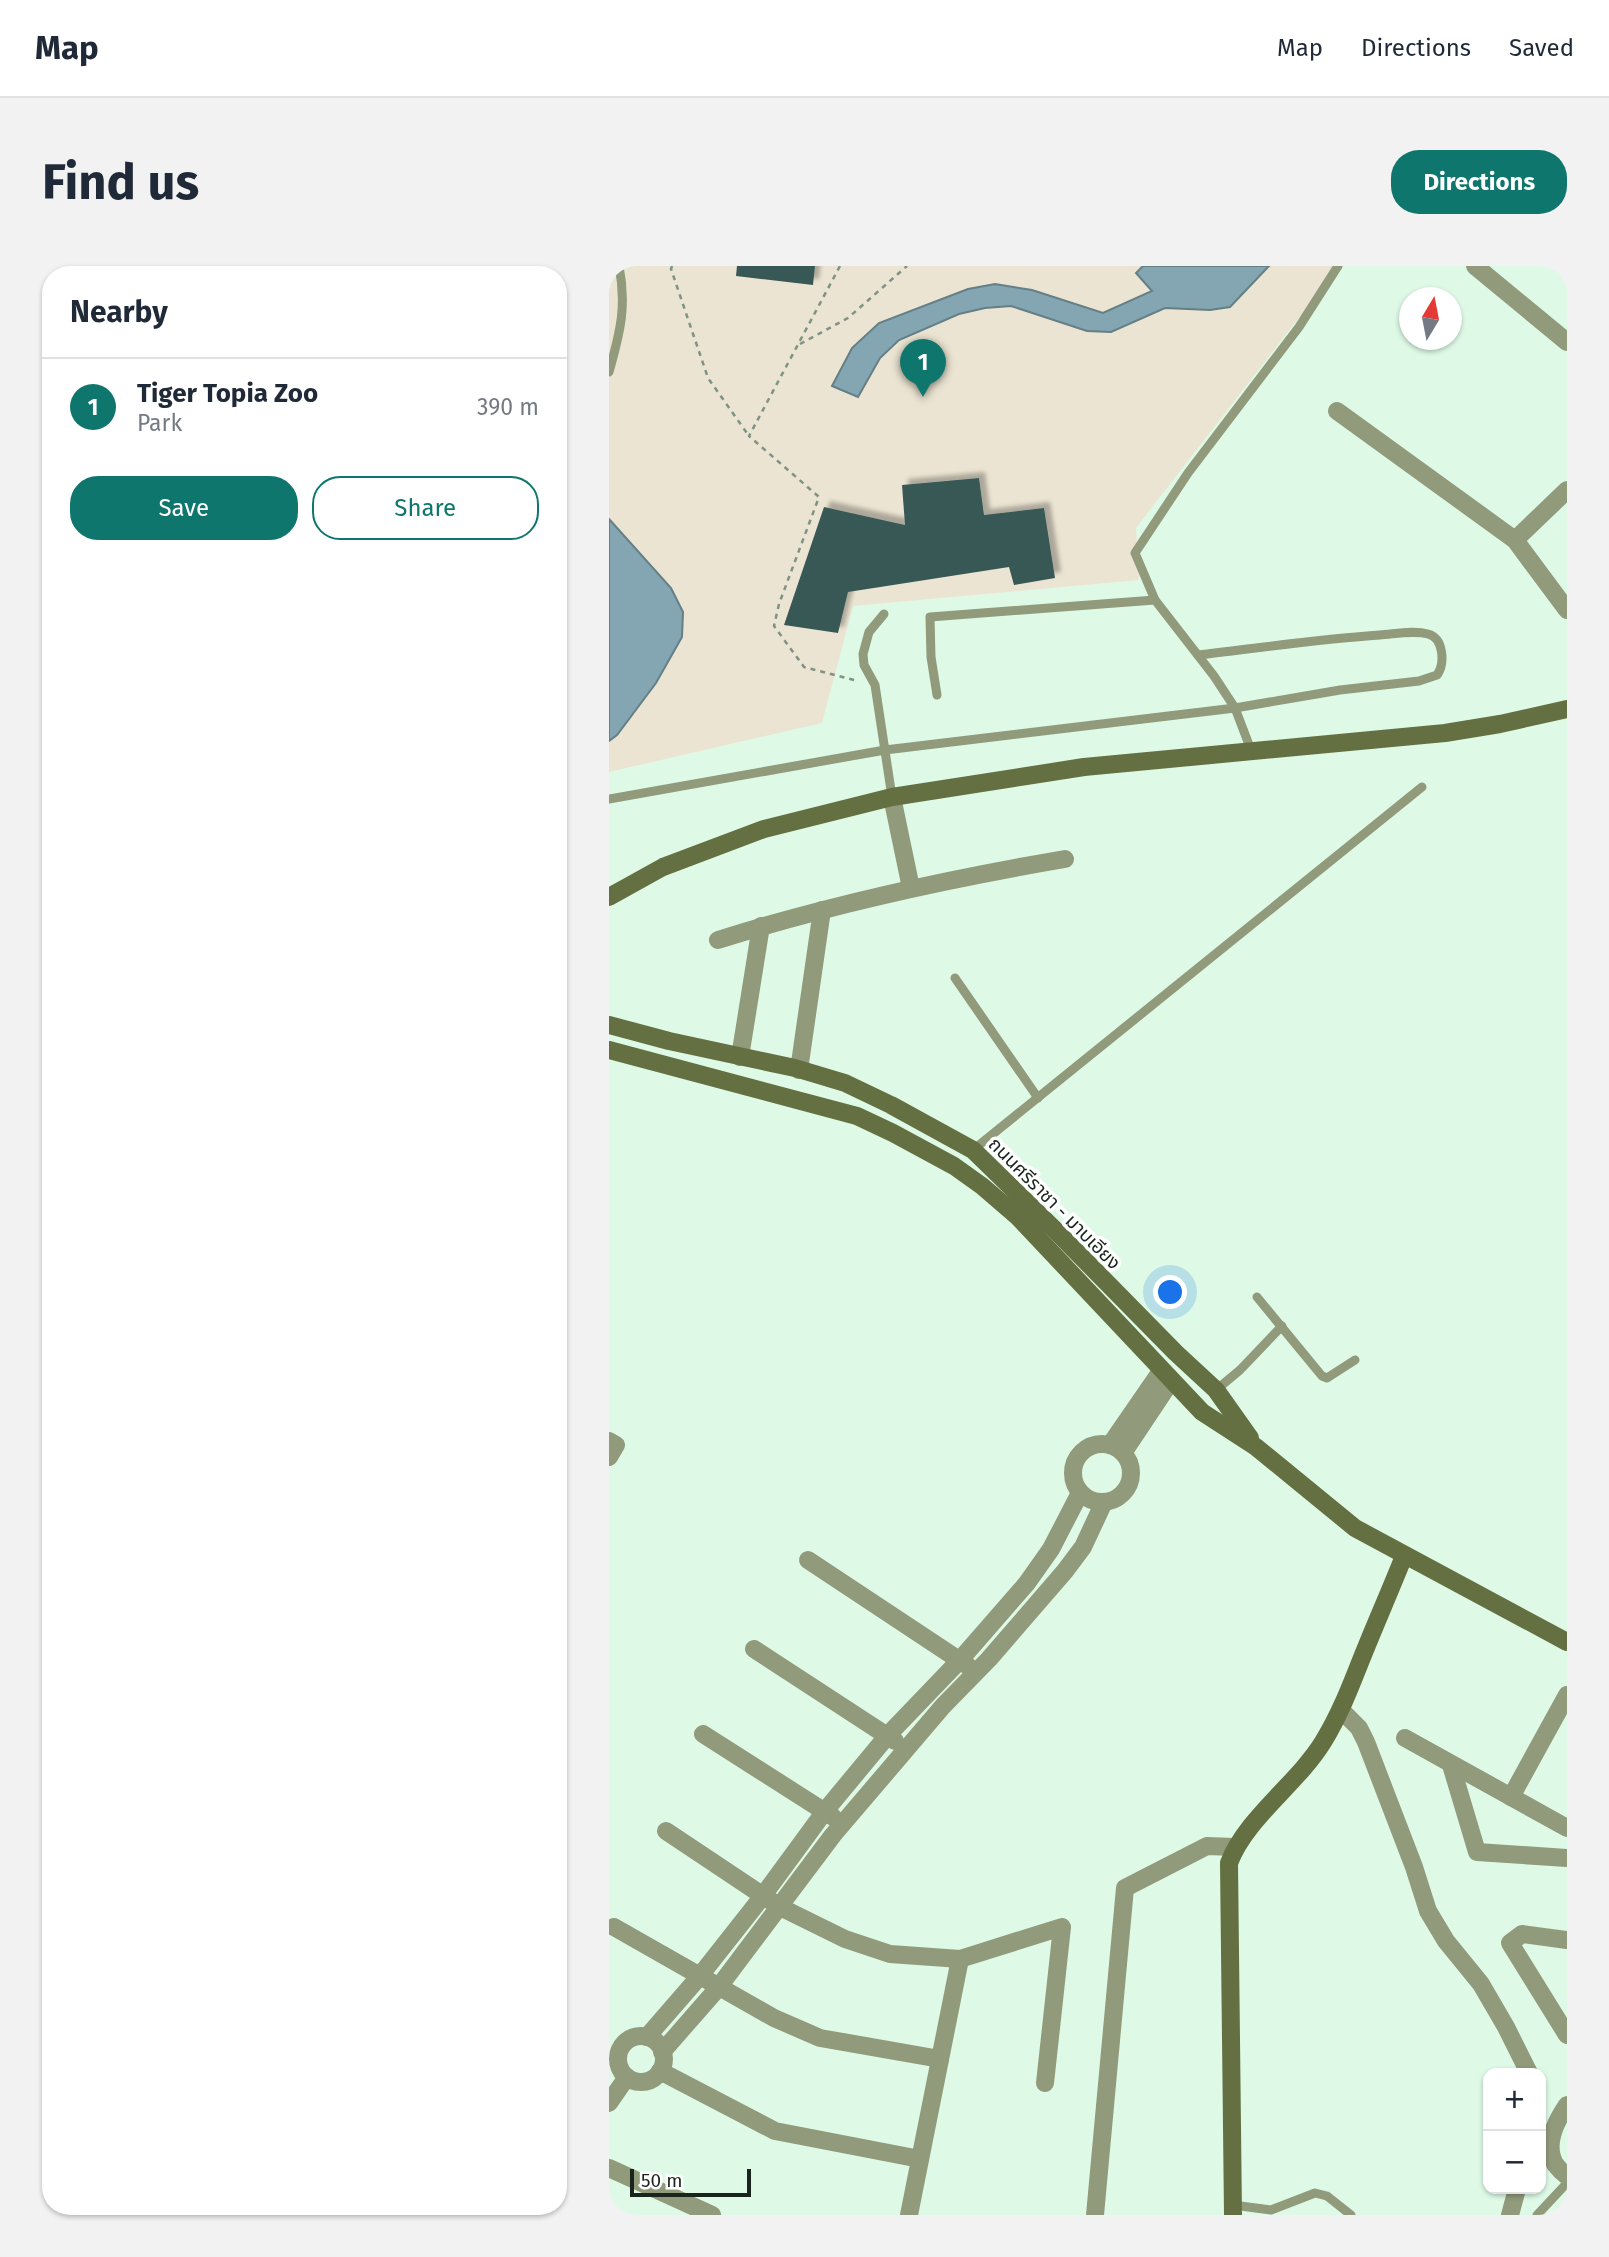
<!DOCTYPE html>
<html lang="en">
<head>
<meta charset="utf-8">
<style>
  :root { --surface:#fff; --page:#f2f2f3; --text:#1f2937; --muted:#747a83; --line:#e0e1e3; --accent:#0f766e }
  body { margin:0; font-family:"Fira Sans","Noto Sans Thai",sans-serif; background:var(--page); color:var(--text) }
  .controls { position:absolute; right:21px; bottom:21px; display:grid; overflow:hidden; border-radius:14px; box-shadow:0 2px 5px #0004 }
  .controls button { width:63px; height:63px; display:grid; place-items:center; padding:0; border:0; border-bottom:2px solid var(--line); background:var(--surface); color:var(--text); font:35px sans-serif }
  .compass { position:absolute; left:790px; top:21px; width:63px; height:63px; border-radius:50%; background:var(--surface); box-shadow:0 2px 5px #0004; rotate:10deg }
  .scale { position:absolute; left:21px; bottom:18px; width:121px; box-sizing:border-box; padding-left:7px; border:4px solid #19241c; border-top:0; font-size:19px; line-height:24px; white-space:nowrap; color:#19241c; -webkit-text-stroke:5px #fff; paint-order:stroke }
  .you { position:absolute; left:562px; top:1027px; width:24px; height:24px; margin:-18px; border:5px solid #fff; border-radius:50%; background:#1a73e8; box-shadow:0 0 0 10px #1a73e833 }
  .badge { display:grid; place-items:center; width:46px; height:46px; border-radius:50%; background:var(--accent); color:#fff; font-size:23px; font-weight:700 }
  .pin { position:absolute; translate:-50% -58px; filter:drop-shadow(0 2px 4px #0008) }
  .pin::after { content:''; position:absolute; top:37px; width:24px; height:21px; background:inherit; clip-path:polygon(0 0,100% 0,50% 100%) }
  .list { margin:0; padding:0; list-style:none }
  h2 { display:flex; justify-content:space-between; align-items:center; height:91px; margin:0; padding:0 28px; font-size:30px }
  h2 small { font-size:23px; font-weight:400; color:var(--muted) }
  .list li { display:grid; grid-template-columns:46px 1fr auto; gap:21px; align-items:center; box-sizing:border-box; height:98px; padding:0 28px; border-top:2px solid var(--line) }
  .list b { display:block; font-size:26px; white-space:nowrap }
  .list p { margin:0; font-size:23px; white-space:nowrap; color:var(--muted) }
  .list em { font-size:23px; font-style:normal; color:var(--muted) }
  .actions { display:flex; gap:14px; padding:21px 28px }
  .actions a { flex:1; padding:16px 0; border:2px solid var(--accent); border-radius:28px; text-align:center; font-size:24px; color:var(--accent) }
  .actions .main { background:var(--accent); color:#fff }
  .map { position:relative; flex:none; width:958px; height:1949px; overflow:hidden; border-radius:28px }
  header { display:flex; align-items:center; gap:42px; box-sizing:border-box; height:98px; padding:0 35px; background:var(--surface); border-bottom:2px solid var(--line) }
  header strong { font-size:33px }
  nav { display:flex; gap:38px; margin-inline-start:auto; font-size:24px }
  .intro { display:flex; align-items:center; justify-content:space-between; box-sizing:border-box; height:168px; padding:0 42px }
  h1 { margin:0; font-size:49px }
  .button { padding:18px 32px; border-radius:28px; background:var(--accent); color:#fff; font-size:24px; font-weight:700 }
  main { display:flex; gap:42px; padding:0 42px }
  aside { flex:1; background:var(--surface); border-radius:28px; box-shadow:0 2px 5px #0004 }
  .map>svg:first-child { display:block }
  .green { fill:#ebe4d2 }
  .water { fill:#84a6b2; stroke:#647f85; stroke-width:2 }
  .building { fill:#385956; filter:url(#shadow) }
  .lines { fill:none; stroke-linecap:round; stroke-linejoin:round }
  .path { stroke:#7f9385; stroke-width:2.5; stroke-dasharray:5 5; stroke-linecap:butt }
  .lane { stroke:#919a7b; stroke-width:9 }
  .street { stroke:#919a7b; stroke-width:18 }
  .secondary { stroke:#647042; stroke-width:18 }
  .labels { text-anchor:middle; stroke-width:7; stroke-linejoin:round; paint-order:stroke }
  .street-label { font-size:19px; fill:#19241c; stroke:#fff }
</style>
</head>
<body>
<header>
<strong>Map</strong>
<nav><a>Map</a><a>Directions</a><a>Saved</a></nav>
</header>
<div class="intro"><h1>Find us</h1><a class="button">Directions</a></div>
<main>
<aside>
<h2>Nearby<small></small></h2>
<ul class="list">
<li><span class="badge">1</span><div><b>Tiger Topia Zoo</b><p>Park</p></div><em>390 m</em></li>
</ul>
<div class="actions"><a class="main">Save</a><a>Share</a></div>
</aside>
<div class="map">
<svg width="958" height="1949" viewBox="0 0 958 1949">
  <defs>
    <filter id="shadow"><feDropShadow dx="6" dy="-6" stdDeviation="2" flood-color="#0004"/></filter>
  </defs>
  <rect width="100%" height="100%" fill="#defae6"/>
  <polygon class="green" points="0,0 730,0 527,262 530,314 244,340 213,457 0,506"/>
  <g class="water">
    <polygon points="534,0 660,0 621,41 601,44 556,42 502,66 478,65 402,40 376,42 350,48 290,74 271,92 249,131 223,120 243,82 270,57 359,23 386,18 423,24 494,47 543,25 527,7"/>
    <polygon points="0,253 62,322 74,346 73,371 47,417 8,469 0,475"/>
  </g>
  <g class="building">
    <polygon points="128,0 206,0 204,19 127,10"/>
    <polygon points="370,212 375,249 435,242 446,312 405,319 400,301 239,326 229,367 175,359 215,241 296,259 293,219"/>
  </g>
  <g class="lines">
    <g class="path">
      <polyline points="63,0 62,3 99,112 140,170"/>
      <polyline points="231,0 140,170 210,231 170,338 165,360 195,401 249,415"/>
      <polyline points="191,78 239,52 298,0"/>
    </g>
    <g class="lane">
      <path d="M0,106C11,67 18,40 10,0"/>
      <polyline points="546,334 526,287 579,207 690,61 729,0"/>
      <polyline points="275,348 260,366 254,388 255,399 266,419 283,531"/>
      <polyline points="328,429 322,391 321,351 546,334 605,410 626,442 642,484"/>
      <path d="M0,533L276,484L626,442L731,424L810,415L828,409C836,398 835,372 819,368C805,364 786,368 771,369C710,373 649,382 589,389"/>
      <polyline points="346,712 429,832"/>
      <polyline points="364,884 813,521"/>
      <polyline points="648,1031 713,1110 718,1112 746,1094"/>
      <polyline points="607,1124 631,1104 673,1060"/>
      <polyline points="624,1939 662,1944 706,1927 718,1930 742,1949"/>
      <polyline points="928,1949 958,1917"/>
    </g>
    <g class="street">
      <polyline points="866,0 958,76"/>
      <polyline points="728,145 906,274 958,344"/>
      <polyline points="906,274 958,224"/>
      <polyline points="283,531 302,622"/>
      <path d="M109,674C223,638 339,613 456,593"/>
      <polyline points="131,791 152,660"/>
      <polyline points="190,804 213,644"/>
      <polyline points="0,1175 7,1179 0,1191"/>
      <circle cx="493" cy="1207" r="29"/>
      <polyline points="501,1179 552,1105"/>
      <polyline points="514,1187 562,1115"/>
      <polyline points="199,1294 359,1400"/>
      <polyline points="145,1383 286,1475"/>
      <polyline points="732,1444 750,1462 757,1476 805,1601 819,1645 837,1675 872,1718 897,1761 920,1807"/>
      <polyline points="94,1468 224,1551"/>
      <polyline points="796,1472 958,1562"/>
      <polyline points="842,1499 868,1586 958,1592"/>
      <polyline points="902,1531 958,1429"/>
      <polyline points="57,1565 171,1641 236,1673 281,1688 351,1693 453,1661 436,1817"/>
      <polyline points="5,1661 165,1752 211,1772 331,1793"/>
      <polyline points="958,1674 913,1668 901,1677 958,1769"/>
      <circle cx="32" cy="1793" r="23"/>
      <polyline points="38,1771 90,1711 153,1631 216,1545 279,1469 351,1394 418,1317 442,1283 471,1227"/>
      <polyline points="53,1786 109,1722 224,1569 334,1440 380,1393 456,1305 474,1281 495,1236"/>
      <polyline points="51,1805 166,1865 311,1893"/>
      <polyline points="0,1837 18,1811"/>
      <path d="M958,1839C947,1855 935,1879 946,1898C949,1902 954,1907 958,1910"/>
      <polyline points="0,1902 103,1949"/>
      <polyline points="300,1949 351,1693"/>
      <polyline points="486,1949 516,1622 598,1580 626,1581"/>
      <polyline points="901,1949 908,1923"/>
    </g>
    <g class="secondary">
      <polyline points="0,631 54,601 155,563 283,531 475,501 836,467 891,458 958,443"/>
      <polyline points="0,759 60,775 186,802 236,817 282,839 364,884 445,963 567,1087 607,1124 641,1172"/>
      <polyline points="0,784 248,850 284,867 345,900 373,920 409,951 593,1146 647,1181 746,1262 958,1376"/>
      <path d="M624,1949L620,1597C637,1552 688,1518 714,1476C730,1450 741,1422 752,1394C766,1359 781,1325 795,1290"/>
    </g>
  </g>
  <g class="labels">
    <g class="street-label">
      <text transform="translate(446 937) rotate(45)" y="7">ถนนศรีราชา - มาบเอียง</text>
    </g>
  </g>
</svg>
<div class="controls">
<button>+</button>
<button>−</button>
</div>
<svg class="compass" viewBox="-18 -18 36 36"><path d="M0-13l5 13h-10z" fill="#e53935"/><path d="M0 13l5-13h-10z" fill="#747a83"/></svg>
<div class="scale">50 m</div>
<div class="you"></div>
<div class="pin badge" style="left:314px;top:131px">1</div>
</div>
</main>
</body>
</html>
